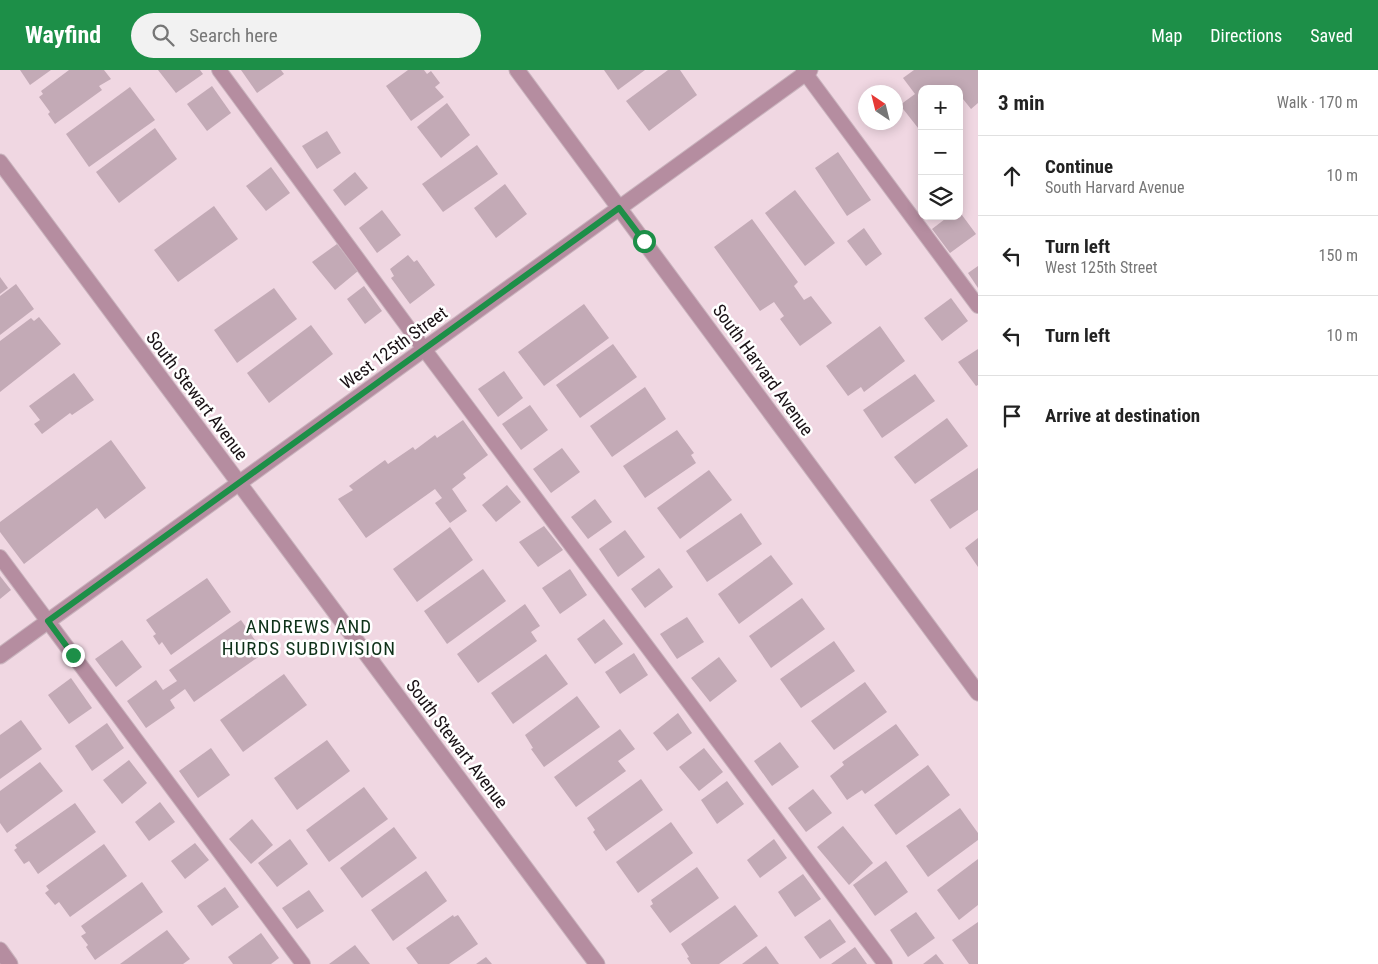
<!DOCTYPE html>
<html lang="en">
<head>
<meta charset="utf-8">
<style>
  :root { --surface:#fff; --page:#f2f2f2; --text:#222; --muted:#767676; --line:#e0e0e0; --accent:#1d8f48 }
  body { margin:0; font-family:"Roboto Condensed",sans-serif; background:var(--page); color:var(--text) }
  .controls { position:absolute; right:15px; top:15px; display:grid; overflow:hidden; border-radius:10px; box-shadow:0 2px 12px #0003 }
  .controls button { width:45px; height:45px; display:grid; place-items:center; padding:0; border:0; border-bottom:1px solid var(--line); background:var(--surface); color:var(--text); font:25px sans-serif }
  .compass { position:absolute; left:858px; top:15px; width:45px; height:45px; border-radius:50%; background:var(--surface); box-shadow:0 2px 12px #0003; rotate:325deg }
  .stop { position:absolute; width:15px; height:15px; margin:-11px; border:4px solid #1d8f48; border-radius:50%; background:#fff }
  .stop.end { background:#1d8f48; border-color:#fff; box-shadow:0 1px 5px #0008 }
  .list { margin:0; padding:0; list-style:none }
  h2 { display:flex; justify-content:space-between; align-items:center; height:65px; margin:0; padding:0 20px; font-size:21px }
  h2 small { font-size:16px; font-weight:400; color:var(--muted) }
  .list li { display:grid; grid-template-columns:32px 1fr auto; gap:15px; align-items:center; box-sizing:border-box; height:80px; padding:0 20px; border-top:1px solid var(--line) }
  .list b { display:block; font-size:19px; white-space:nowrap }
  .list p { margin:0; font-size:16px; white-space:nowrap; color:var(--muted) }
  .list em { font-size:16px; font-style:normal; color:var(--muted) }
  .icon { flex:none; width:28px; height:28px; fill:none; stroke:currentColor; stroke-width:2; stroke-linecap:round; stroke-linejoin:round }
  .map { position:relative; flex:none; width:978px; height:894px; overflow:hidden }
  header { display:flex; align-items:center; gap:30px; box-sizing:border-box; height:70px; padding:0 25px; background:var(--accent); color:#fff }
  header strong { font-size:24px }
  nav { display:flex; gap:28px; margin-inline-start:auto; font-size:18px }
  .search { width:350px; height:45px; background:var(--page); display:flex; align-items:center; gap:12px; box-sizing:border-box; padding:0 18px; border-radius:28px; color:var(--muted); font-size:19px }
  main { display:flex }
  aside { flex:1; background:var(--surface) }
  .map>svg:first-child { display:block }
  .building { fill:#c3aab6 }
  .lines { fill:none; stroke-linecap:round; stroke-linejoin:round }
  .lane-casing { stroke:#c9b3bd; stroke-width:16 }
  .street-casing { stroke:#c9b3bd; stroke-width:17 }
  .lane { stroke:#b58da0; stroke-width:14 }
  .street { stroke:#b58da0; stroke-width:15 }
  .route { stroke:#1d8f48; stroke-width:6 }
  .labels { text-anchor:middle; stroke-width:5; stroke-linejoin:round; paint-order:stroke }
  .street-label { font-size:18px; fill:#191115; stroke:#fff }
  .neighbourhood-label { font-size:19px; letter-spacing:1px; fill:#0e3119; stroke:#fff }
</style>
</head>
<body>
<header>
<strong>Wayfind</strong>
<div class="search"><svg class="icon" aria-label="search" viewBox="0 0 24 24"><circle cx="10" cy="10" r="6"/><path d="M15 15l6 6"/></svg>Search here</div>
<nav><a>Map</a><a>Directions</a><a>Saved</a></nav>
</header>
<main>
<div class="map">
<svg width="978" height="894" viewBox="0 0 978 894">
  <rect width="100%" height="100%" fill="#f0d7e2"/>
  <g class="building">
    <polygon points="20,0 51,0 30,15"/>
    <polygon points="69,0 104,0 111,9 99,16 102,20 55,54 48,44 50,42 39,27 43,24 41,21"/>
    <polygon points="158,0 200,0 203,4 176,23"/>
    <polygon points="241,0 281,0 284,4 257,23"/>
    <polygon points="408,0 424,0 427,4 431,1 440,13 435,17 444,27 411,51 386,16"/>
    <polygon points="604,0 645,0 618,20"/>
    <polygon points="668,0 680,0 697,25 649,61 626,31"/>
    <polygon points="914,0 978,0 978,33 971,39 963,29 959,33 959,19 922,19 922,63 900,35 915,24 903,8"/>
    <polygon points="212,16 231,43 207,61 187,34"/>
    <polygon points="130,17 155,50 89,97 66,64"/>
    <polygon points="447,33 470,65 441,88 417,57"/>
    <polygon points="155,58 177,89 119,133 96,102"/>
    <polygon points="327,61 341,83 317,99 302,76"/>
    <polygon points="477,75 498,104 443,142 422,114"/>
    <polygon points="838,82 871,130 847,146 815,98"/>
    <polygon points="271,97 290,123 266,141 246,116"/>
    <polygon points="355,102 368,118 345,136 333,120"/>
    <polygon points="505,114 527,144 496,168 474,138"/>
    <polygon points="795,120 835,173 805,196 765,143"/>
    <polygon points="214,136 238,169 178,212 154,180"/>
    <polygon points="382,140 401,165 377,183 359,158"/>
    <polygon points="959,141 976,164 950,183 932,159 949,146 959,146"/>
    <polygon points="752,149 798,212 794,216 804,230 811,226 832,253 800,276 780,249 784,246 774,232 760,241 714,177"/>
    <polygon points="864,158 882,184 866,196 847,171"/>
    <polygon points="337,174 358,201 335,220 312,192"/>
    <polygon points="408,185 414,192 417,190 435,215 410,234 391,208 394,206 390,199"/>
    <polygon points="978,196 978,218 968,203"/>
    <polygon points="0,207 8,218 0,224"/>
    <polygon points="16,214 34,239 0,265 0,226"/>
    <polygon points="364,216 382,241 365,254 347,229"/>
    <polygon points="274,218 297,249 237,293 214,260"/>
    <polygon points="951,228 968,251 942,271 924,248"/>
    <polygon points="584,234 609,268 544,316 518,282"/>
    <polygon points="39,247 61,274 0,322 0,271 31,248 34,251"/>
    <polygon points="311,255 333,284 269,333 247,303"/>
    <polygon points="880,256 905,291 864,322 861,317 848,326 826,296"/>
    <polygon points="613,274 637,307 580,348 556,315"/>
    <polygon points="978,279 978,315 976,316 958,292"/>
    <polygon points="504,301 523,328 498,347 478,319"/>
    <polygon points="74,303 94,330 72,345 70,343 42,364 34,354 40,350 29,336"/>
    <polygon points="915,304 935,331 882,368 863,340"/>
    <polygon points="645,317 666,349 612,387 590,356"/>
    <polygon points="530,335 548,360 521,380 502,354"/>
    <polygon points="947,348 968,376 915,414 894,387"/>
    <polygon points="463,350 488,385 463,404 466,408 452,419 467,441 450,453 435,433 442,428 435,419 366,468 338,429 353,420 349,416 385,390 388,394 413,377 415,380 435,365 437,368"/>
    <polygon points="677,360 694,383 691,385 696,393 645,428 623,396"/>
    <polygon points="111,370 146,418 105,449 97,438 24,494 0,462 0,452"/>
    <polygon points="562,378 580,402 551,423 533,399"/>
    <polygon points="978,398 978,440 950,459 930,430"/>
    <polygon points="709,400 732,430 680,469 657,438"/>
    <polygon points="507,415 521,432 496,452 482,435"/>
    <polygon points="595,429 612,452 588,469 571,447"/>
    <polygon points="741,443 762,474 707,512 686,481"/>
    <polygon points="544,456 563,480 538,497 519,472"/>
    <polygon points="450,457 473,490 417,532 393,499"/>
    <polygon points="625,460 645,487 618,507 599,479"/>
    <polygon points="978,468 978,497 965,478"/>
    <polygon points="771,485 793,514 739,554 718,524"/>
    <polygon points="659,498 673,517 645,538 631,519"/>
    <polygon points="483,499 506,531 447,574 424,541"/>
    <polygon points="570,499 587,525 560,544 542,518"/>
    <polygon points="0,506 11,520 0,529"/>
    <polygon points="207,508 231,542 171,585 162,572 159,575 153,566 156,564 146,550"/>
    <polygon points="802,528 825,559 771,598 749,566"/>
    <polygon points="525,534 540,556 531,562 537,571 478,613 457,584"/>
    <polygon points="687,547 704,572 677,589 660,564"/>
    <polygon points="604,549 623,574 595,594 577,569"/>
    <polygon points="241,550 264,583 194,632 185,619 170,630 175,638 146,658 127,631 156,610 163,620 177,611 169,600"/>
    <polygon points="122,570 142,597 116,617 95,589"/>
    <polygon points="834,571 855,601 801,638 780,609"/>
    <polygon points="634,583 648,605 620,624 605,602"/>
    <polygon points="546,584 568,614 513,654 491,623"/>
    <polygon points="719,587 737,611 710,632 691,608"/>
    <polygon points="284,604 307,635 243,682 220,650"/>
    <polygon points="71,608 92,638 69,654 48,625"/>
    <polygon points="865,612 887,642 834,680 811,651"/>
    <polygon points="577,626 600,657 544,697 531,679 533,678 525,665"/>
    <polygon points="678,643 692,663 667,681 653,663"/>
    <polygon points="21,650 42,679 0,709 0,665"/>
    <polygon points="107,653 124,678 92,701 75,676"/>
    <polygon points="896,654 919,685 865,724 862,720 847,730 830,706 844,695 842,692"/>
    <polygon points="620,659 635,679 618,691 626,701 576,737 554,707"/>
    <polygon points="327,670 350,701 297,740 274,708"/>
    <polygon points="780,672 799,697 772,716 754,691"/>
    <polygon points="211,678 230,705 198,728 179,701"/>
    <polygon points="704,678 723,702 699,721 679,697"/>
    <polygon points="129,690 147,713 122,734 103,710"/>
    <polygon points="40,692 63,721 7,763 0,753 0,721"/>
    <polygon points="928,695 950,725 896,765 874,735"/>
    <polygon points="641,709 663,740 606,781 593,762 595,760 587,748"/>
    <polygon points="727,711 744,734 717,754 701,730"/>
    <polygon points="364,717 388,749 329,792 306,760"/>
    <polygon points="813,719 832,743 806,762 788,738"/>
    <polygon points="160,732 175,752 149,771 135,752"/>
    <polygon points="75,733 96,762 38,804 29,791 24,794 14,780 17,778 15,775"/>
    <polygon points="960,738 978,763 978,770 928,807 906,776"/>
    <polygon points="252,749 273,775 251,794 229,769"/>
    <polygon points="671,752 693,783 638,823 616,792"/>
    <polygon points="843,756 873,793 849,815 817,777"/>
    <polygon points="394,757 417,788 362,828 340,798"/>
    <polygon points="290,769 308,794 277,817 258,793"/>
    <polygon points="774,769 787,788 760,808 747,790"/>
    <polygon points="195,773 209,790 185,809 171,791"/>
    <polygon points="104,774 127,806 70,847 59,832 55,835 45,823 49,820 46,816"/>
    <polygon points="978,789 978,835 959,850 937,820"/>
    <polygon points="886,791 908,822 875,846 853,815"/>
    <polygon points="697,797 719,828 670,863 650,836 653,834 651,830"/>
    <polygon points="426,801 447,831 393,871 371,840"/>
    <polygon points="803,804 821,829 795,847 778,822"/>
    <polygon points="142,812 163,842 95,890 86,877 88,875 81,866 86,863 81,856"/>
    <polygon points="225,817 239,837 212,856 197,836"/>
    <polygon points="309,820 324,841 297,859 282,838"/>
    <polygon points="735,835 758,866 719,894 691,894 687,888 689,887 681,874"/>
    <polygon points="916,842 935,868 908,887 890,860"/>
    <polygon points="453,845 454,847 458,845 478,874 449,894 418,894 406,878"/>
    <polygon points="830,849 846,872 820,889 804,867"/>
    <polygon points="978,852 978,894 969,894 952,870"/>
    <polygon points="167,860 190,889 183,894 120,894"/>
    <polygon points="261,863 279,888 271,894 233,894 228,887"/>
    <polygon points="355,875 370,894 329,894"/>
    <polygon points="766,876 779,894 742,894"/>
    <polygon points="855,877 867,894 831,894"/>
    <polygon points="936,884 944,894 923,894"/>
    <polygon points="486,887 492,894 476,894"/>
  </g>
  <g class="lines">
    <g class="lane-casing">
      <g id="lane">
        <polyline points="219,0 424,279 885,894"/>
        <polyline points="803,0 978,236"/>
        <polyline points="0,487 303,894"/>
      </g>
    </g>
    <g class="street-casing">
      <g id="street">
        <polyline points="517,0 978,623"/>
        <polyline points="0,92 597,894"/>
        <polyline points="0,586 810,0"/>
        <polyline points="0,880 10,894"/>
      </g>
    </g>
    <use href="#lane" class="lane"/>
    <use href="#street" class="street"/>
  </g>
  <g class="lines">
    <polyline class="route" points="73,585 48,551 619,138 644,171"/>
  </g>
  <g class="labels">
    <g class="street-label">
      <text transform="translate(394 278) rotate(-36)" y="6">West 125th Street</text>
      <text transform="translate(763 300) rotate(54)" y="6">South Harvard Avenue</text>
      <text transform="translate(197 326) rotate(53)" y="6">South Stewart Avenue</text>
      <text transform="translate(457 674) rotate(53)" y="6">South Stewart Avenue</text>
    </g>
    <g class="neighbourhood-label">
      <text x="309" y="563">ANDREWS AND<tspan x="309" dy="22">HURDS SUBDIVISION</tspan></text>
    </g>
  </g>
</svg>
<div class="controls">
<button>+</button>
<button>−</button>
<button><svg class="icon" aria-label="layers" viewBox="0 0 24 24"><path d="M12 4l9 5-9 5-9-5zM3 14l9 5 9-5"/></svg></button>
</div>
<svg class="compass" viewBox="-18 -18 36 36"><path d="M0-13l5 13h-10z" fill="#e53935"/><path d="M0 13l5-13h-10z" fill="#767676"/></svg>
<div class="stop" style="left:644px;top:171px"></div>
<div class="stop end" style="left:73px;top:585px"></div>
</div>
<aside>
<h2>3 min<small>Walk · 170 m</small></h2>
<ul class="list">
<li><svg class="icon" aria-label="ahead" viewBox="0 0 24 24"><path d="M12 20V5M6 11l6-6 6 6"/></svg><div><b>Continue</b><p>South Harvard Avenue</p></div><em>10 m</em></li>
<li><svg class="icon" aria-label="left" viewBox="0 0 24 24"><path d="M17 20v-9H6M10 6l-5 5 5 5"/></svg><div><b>Turn left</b><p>West 125th Street</p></div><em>150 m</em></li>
<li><svg class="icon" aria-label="left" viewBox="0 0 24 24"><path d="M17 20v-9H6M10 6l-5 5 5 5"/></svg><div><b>Turn left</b></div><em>10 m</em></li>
<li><svg class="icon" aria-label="arrive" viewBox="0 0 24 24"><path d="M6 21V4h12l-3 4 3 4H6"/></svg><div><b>Arrive at destination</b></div></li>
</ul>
</aside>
</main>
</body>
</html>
